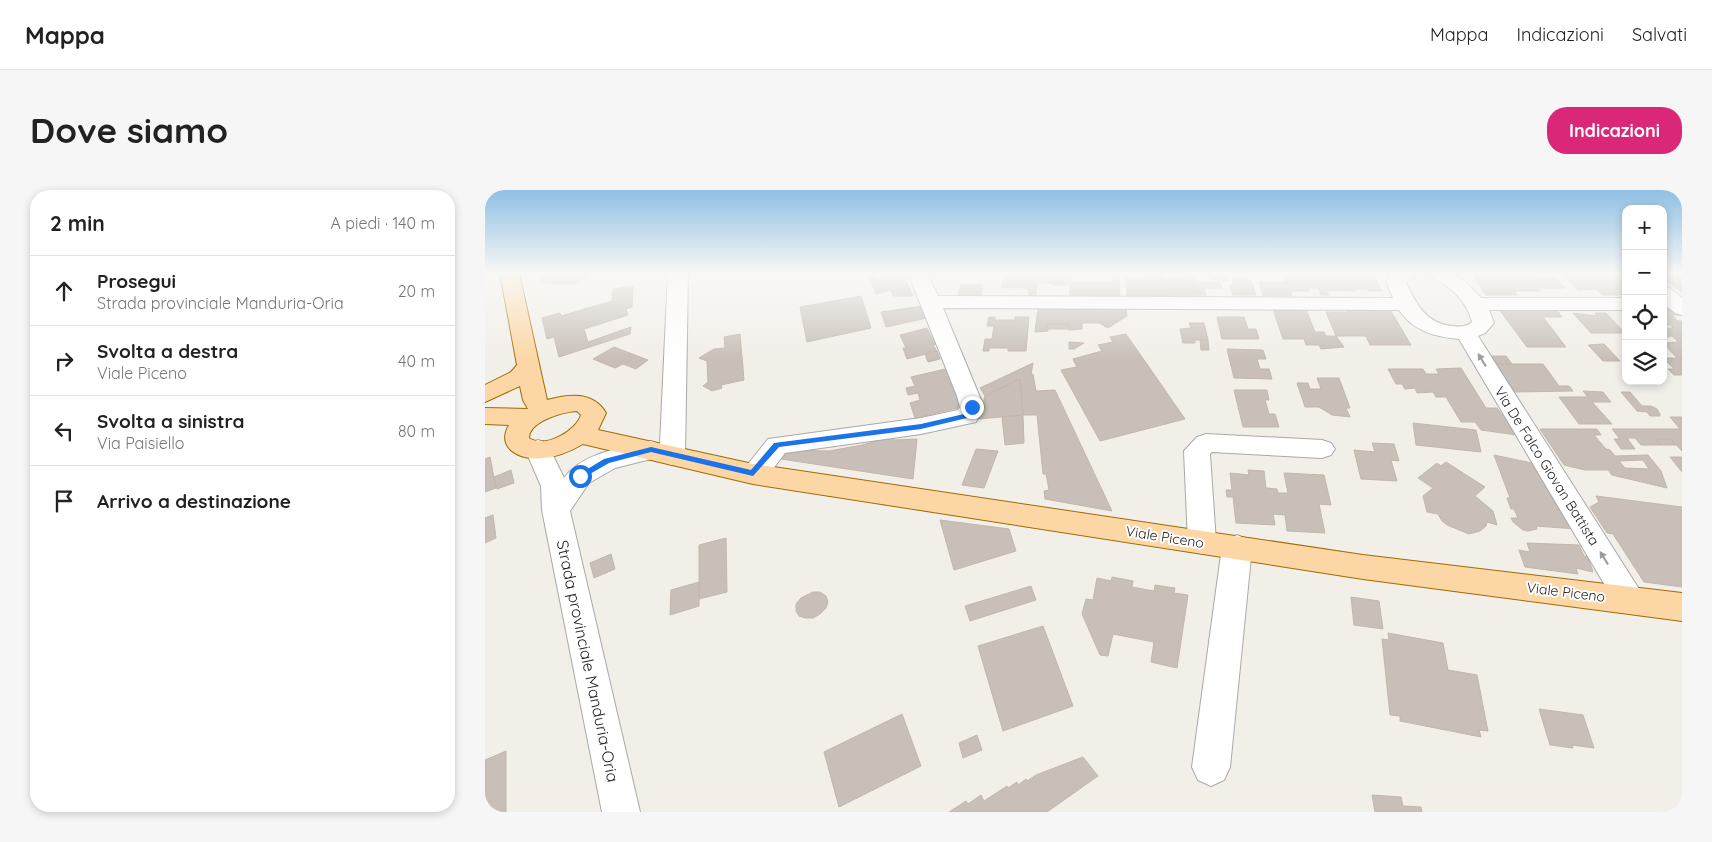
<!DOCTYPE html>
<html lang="it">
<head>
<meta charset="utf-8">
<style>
  :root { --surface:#fff; --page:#f6f6f6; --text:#222; --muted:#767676; --line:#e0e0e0; --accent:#db2777 }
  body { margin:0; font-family:Quicksand,sans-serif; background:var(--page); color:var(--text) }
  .controls { position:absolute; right:15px; top:15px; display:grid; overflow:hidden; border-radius:10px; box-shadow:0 2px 8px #0003 }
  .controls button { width:45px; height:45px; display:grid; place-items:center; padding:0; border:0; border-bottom:1px solid var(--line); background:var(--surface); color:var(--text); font:25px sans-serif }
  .stop { position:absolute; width:15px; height:15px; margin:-11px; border:4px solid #1a73e8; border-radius:50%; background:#fff }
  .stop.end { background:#1a73e8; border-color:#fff; box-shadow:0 1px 5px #0008 }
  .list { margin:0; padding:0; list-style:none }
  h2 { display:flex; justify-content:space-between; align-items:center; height:65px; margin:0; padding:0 20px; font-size:21px }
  h2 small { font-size:16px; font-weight:400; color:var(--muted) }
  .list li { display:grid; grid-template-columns:32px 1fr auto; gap:15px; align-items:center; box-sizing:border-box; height:70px; padding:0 20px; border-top:1px solid var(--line) }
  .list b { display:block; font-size:19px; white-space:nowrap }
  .list p { margin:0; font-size:16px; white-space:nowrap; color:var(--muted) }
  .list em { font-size:16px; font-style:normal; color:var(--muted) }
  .icon { flex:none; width:28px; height:28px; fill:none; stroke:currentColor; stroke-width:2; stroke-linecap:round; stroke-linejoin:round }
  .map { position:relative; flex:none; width:1197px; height:622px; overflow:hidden; border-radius:20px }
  header { display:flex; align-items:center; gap:30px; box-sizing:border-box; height:70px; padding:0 25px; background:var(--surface); border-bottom:1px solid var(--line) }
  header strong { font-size:24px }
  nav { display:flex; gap:28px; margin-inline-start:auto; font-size:18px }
  .intro { display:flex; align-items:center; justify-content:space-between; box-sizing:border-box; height:120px; padding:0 30px }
  h1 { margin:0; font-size:35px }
  .button { padding:12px 22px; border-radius:20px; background:var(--accent); color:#fff; font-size:18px; font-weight:700 }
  main { display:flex; gap:30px; padding:0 30px }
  aside { flex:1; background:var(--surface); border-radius:20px; box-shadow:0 2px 8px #0003 }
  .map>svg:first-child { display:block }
  .building { fill:#c7bfb8; stroke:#c4b6ab; fill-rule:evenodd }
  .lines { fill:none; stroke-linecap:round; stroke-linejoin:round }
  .minor-casing { stroke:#a9a9a9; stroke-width:2 }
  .major-casing { stroke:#a06b00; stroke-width:2 }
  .minor { fill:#fff; fill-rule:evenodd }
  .major { fill:#fcd6a4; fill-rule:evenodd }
  .oneway { fill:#9c9c9c }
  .route { fill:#1a73e8 }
  .labels { text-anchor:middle; stroke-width:4; stroke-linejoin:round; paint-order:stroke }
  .street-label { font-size:14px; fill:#222; stroke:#fff }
  .near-street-label { font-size:16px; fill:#222; stroke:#fff }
</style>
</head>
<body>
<header>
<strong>Mappa</strong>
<nav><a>Mappa</a><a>Indicazioni</a><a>Salvati</a></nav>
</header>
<div class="intro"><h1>Dove siamo</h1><a class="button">Indicazioni</a></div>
<main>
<aside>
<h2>2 min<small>A piedi · 140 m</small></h2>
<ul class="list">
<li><svg class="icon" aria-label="ahead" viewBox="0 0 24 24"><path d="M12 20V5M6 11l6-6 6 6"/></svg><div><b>Prosegui</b><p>Strada provinciale Manduria-Oria</p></div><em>20 m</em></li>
<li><svg class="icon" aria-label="right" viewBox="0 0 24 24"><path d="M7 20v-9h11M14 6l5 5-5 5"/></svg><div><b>Svolta a destra</b><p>Viale Piceno</p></div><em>40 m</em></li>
<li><svg class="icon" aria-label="left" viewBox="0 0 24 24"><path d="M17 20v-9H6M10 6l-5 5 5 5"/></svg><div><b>Svolta a sinistra</b><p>Via Paisiello</p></div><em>80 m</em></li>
<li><svg class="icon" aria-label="arrive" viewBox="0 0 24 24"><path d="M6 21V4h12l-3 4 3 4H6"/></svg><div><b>Arrivo a destinazione</b></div></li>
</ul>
</aside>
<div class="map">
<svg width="1197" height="622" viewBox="0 0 1197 622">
  <rect width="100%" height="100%" fill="#f2efe9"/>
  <g class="building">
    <polygon points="64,83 107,83 90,94 57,93 55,91 56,88"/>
    <polygon points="383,83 390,83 391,89 398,88 396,83 417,83 428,106 408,106 406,100 391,104"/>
    <polygon points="522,83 586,83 586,92 628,92 628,84 634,84 635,106 585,106 585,95 568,95 568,93 552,93 551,106 544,106 544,100 540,98 517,98 518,89 521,89"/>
    <polygon points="661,83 678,83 679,89 703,89 701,83 710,83 712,92 735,92 737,98 719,98 721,105 642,106 641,88 662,89"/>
    <polygon points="723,83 741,83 743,90 730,90 729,87 724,87"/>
    <polygon points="797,83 887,83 897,101 883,101 882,99 870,99 871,101 841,100 844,105 836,105 833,98 824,98 825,101 805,101 807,106 778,106 774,92 800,92"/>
    <polygon points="986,83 1050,83 1053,87 1070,87 1080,98 1053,98 1055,101 1029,101 1032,105 1001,105"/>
    <polygon points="1077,83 1096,83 1098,85 1113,85 1111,83 1141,83 1141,105 1117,105 1111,99 1093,100"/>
    <polygon points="1178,83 1197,83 1197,103 1178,88"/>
    <polygon points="747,90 766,90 771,105 748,105 745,95 748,95"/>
    <polygon points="476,94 498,94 496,106 473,106"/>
    <polygon points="148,96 147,117 141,119 143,125 99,139 103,152 146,137 145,144 74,167 69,147 62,149 57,128 75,123 76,126 127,111 128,99"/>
    <polygon points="376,106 386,138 322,152 315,117"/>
    <polygon points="438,116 442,128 401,137 396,122"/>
    <polygon points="641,118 642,126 623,138 614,133 597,133 597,139 584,140 584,134 562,134 563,141 550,142 553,119"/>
    <polygon points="861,118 904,118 926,155 885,155 881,146 851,146 841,122 863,122"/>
    <polygon points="1013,118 1071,119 1077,127 1058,127 1081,157 1042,157"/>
    <polygon points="1178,118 1188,118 1195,125 1186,125 1193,131 1197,131 1197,185 1189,185 1183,179 1189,179 1178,168 1192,168 1178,153 1193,152 1187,146 1178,148 1178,138 1188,138 1186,135 1181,135 1178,133"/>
    <polygon points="788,119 821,119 830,142 839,142 841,146 851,146 859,157 836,159 834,155 821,155 819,149 798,149"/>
    <polygon points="1088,123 1112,126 1110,123 1121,123 1140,143 1106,143"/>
    <polygon points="504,127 510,127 510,130 530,130 530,127 544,127 541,161 523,161 523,158 504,158 504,161 498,161 500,149 507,149 509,136 502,136"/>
    <polygon points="732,127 759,127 763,139 771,139 774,149 737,149"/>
    <polygon points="704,133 719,133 723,150 710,150 710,153 698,153 695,139 706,138"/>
    <polygon points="562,134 584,134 584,139 563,139"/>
    <polygon points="442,138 448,150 451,150 453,154 448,155 452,161 422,169 418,158 421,158 415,145"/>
    <polygon points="255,144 259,190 236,195 237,198 227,201 218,196 223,192 222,171 214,168 229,159 240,158 239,147"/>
    <polygon points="641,144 700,229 615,251 576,180 592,177 588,169 617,161 613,155 628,152 625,147"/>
    <polygon points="715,150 723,150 724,160 716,160"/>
    <polygon points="584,152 599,153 589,159 584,159"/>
    <polygon points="1119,154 1135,171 1118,171 1103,155"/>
    <polygon points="129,157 163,170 151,179 138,174 130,178 108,169"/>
    <polygon points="742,159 778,160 781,169 772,169 775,179 784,179 787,189 749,188"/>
    <polygon points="452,161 455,169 443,172 440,164"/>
    <polygon points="1006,166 1021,166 1027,174 1011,174"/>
    <polygon points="548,173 546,185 548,184 551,201 570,200 627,321 560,309 559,301 564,300 561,284 558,284 552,225 538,225 535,189 500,206 495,198"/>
    <polygon points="1011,174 1058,174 1074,196 1084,196 1088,201 1030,202"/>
    <polygon points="465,178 481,216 430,228 425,213 435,210 433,203 423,205 421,198 430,196 426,187"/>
    <polygon points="976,178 1001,218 1012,218 1032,245 996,240 990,232 976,232 961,207 951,207 948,202 932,203 930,198 920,199 917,194 911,194 903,179 938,179 941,184 954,184 951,179"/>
    <polygon points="832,188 854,188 865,218 861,218 865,227 847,225 834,217 820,217 812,193 823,193 825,199 836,199"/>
    <polygon points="535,189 538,225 494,229 500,206"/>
    <polygon points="749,200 782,200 784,210 780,210 784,224 790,224 794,237 758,237"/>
    <polygon points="1098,201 1118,202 1126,212 1107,212 1127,234 1094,234 1074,207 1103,207"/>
    <polygon points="1136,202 1145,202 1157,216 1166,216 1172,219 1175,224 1175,226 1165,226 1162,222 1152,221"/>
    <polygon points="538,225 539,253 520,255 517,227"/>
    <polygon points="1185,227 1197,227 1197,261 1186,249 1171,249 1176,255 1156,255 1150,248 1142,248 1150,259 1136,259 1129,249 1135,249 1127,239 1195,239"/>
    <polygon points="928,233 991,240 996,262 931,255"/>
    <path d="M1055,239H1112L1116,245H1109L1121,259L1125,260L1130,266L1163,265L1176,281L1182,298L1127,285L1123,280H1100L1079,275ZM1158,270L1164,279L1140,278L1134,271Z"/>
    <polygon points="408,246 409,250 432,249 428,289 296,269 303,260 344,261 377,255"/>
    <polygon points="1171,249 1186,249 1191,255 1176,255"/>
    <polygon points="887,253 909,254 914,271 906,270 912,291 876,289 869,260 890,262"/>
    <polygon points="491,259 513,261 499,298 477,295"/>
    <polygon points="1009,265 1047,273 1091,339 1051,336 1052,339 1043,341 1038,340 1028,332 1026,328 1033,328 1029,319 1026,319 1022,308 1025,308"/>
    <polygon points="5,267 11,298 0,302 0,269"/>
    <polygon points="1185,267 1197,267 1197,282"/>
    <polygon points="961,272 1000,297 990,306 1008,321 1012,335 1002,332 1001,336 995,341 984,344 962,335 957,331 953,324 942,322 938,306 948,298 933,288 952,273 956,276"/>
    <polygon points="26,280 29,293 12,299 9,287"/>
    <polygon points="763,280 779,281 781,298 792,299 793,303 803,303 799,283 839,285 846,315 834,314 840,343 802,341 800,325 788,324 790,335 751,333 748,307 742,307 741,300 747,300 745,283 764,285"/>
    <polygon points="1111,306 1197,317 1197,397 1159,392 1128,344 1122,343 1105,317 1114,312"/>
    <polygon points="8,325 11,348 0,353 0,328"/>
    <polygon points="455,330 524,339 531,361 469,380"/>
    <polygon points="241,348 242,402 214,409 214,355"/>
    <polygon points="1042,353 1094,355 1099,366 1103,367 1108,382 1091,378 1093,384 1040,377 1034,360 1045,362"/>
    <polygon points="126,364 130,379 109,388 105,373"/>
    <polygon points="627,387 648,391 647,397 669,401 670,395 690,398 689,403 703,405 692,478 666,472 669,452 628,444 623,466 615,465 597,424 601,409 608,410 612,388 626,391"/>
    <polygon points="214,392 214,416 185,425 186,400"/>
    <polygon points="546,396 551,410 485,431 480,416"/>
    <polygon points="328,402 335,402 341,406 343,412 341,418 335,424 328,428 320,428 314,426 311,421 311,414 316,408"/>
    <polygon points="866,407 894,411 898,439 869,435"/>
    <polygon points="558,436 588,516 518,541 493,456"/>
    <polygon points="903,443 958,453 963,480 992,485 1003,541 994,540 996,547 915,531 915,526 905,525 897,449 904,450"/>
    <polygon points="1054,519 1098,525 1109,558 1087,555 1088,558 1065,555"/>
    <polygon points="417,524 436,576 354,617 339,562"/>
    <polygon points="492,545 497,560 478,568 474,553"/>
    <polygon points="21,561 21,622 0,622 0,570"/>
    <polygon points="598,567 613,586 562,622 464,622 481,611 483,614 496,605 499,611 522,596 523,598 532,592 533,595 541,589 542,591 551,585"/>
    <polygon points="887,605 916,607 918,616 936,617 937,622 890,622"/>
  </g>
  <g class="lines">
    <g class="minor-casing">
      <g id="minor">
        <path d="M183,83H203L200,266L196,272L187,275L178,272L174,267L130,278L104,293L85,321L155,622H117L57,320L56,296L40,259L44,253L53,250L62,253L79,288C98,262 137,258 166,251L175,254Z"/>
        <path d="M423,83H442L453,106L908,108L901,92L907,83H931L929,87L921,92C931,114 941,134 968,136C975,137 982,137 987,132C983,116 973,104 959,94C953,90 946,89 943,83H967L981,92L996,108H1141V120H1004L1009,133L1000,143L993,146L1161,410L1156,419L1145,423L1134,419L974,149C950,147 928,141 914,120L458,118L499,217L491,232L436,244L300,263C288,278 279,297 259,291L255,284L283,249L436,228L473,220L475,217L472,206Z"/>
        <polygon points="1178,96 1185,98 1197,108 1197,125 1190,123 1178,113"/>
        <polygon points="721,244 837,250 846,253 850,259 846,265 837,268 727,262 725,264 731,352 727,360 717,364 707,360 703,352 699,261 712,247"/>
        <polygon points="752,345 762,349 767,357 745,577 739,590 726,596 713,590 707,577 737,357 742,349"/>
      </g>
    </g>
    <g class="major-casing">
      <path id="major" d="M15,83H34L62,210C84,204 108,201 121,223L113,240L268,274L878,365L1197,403V431L878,389L268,294L98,254C86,261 72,267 58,268C37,271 10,259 24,235L0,234V218L43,219L38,210L35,196L0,212V195L26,182L32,175ZM92,221L96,225C91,241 60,259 44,248C44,231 78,222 92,221Z"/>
    </g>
    <use href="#minor" class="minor"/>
    <use href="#major" class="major"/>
  </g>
  <defs><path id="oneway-solid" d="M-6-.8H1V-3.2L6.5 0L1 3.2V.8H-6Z" transform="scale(1.25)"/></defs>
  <g class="oneway">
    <use href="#oneway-solid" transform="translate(997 170) rotate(-122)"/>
    <use href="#oneway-solid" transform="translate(1119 368) rotate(-122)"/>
  </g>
  <linearGradient id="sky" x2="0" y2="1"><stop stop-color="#8fc0e4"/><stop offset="0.49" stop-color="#f9f8f5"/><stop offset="1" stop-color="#f9f8f5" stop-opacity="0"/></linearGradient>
  <rect width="1197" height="170" fill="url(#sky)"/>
  <polygon class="route" points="484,215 490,217 484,228 482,228 436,239 294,257 268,286 166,262 124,273 98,288 92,288 91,286 119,269 166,257 266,280 289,253 436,234 479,224"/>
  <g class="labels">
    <g class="street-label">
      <text transform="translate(1062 276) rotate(58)" y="5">Via De Falco Giovan Battista</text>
      <text transform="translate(680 347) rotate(9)" y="5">Viale Piceno</text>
      <text transform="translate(1081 402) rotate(7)" y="5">Viale Piceno</text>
    </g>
    <g class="near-street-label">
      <text transform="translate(103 471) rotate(78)" y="6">Strada provinciale Manduria-Oria</text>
    </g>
  </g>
</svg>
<div class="controls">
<button>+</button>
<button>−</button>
<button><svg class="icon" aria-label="locate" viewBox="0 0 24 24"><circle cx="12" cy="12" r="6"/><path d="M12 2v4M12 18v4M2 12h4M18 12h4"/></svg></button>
<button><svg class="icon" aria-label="layers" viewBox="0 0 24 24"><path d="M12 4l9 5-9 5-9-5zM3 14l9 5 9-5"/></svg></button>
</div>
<div class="stop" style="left:95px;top:286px"></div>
<div class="stop end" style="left:487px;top:217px"></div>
</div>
</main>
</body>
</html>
